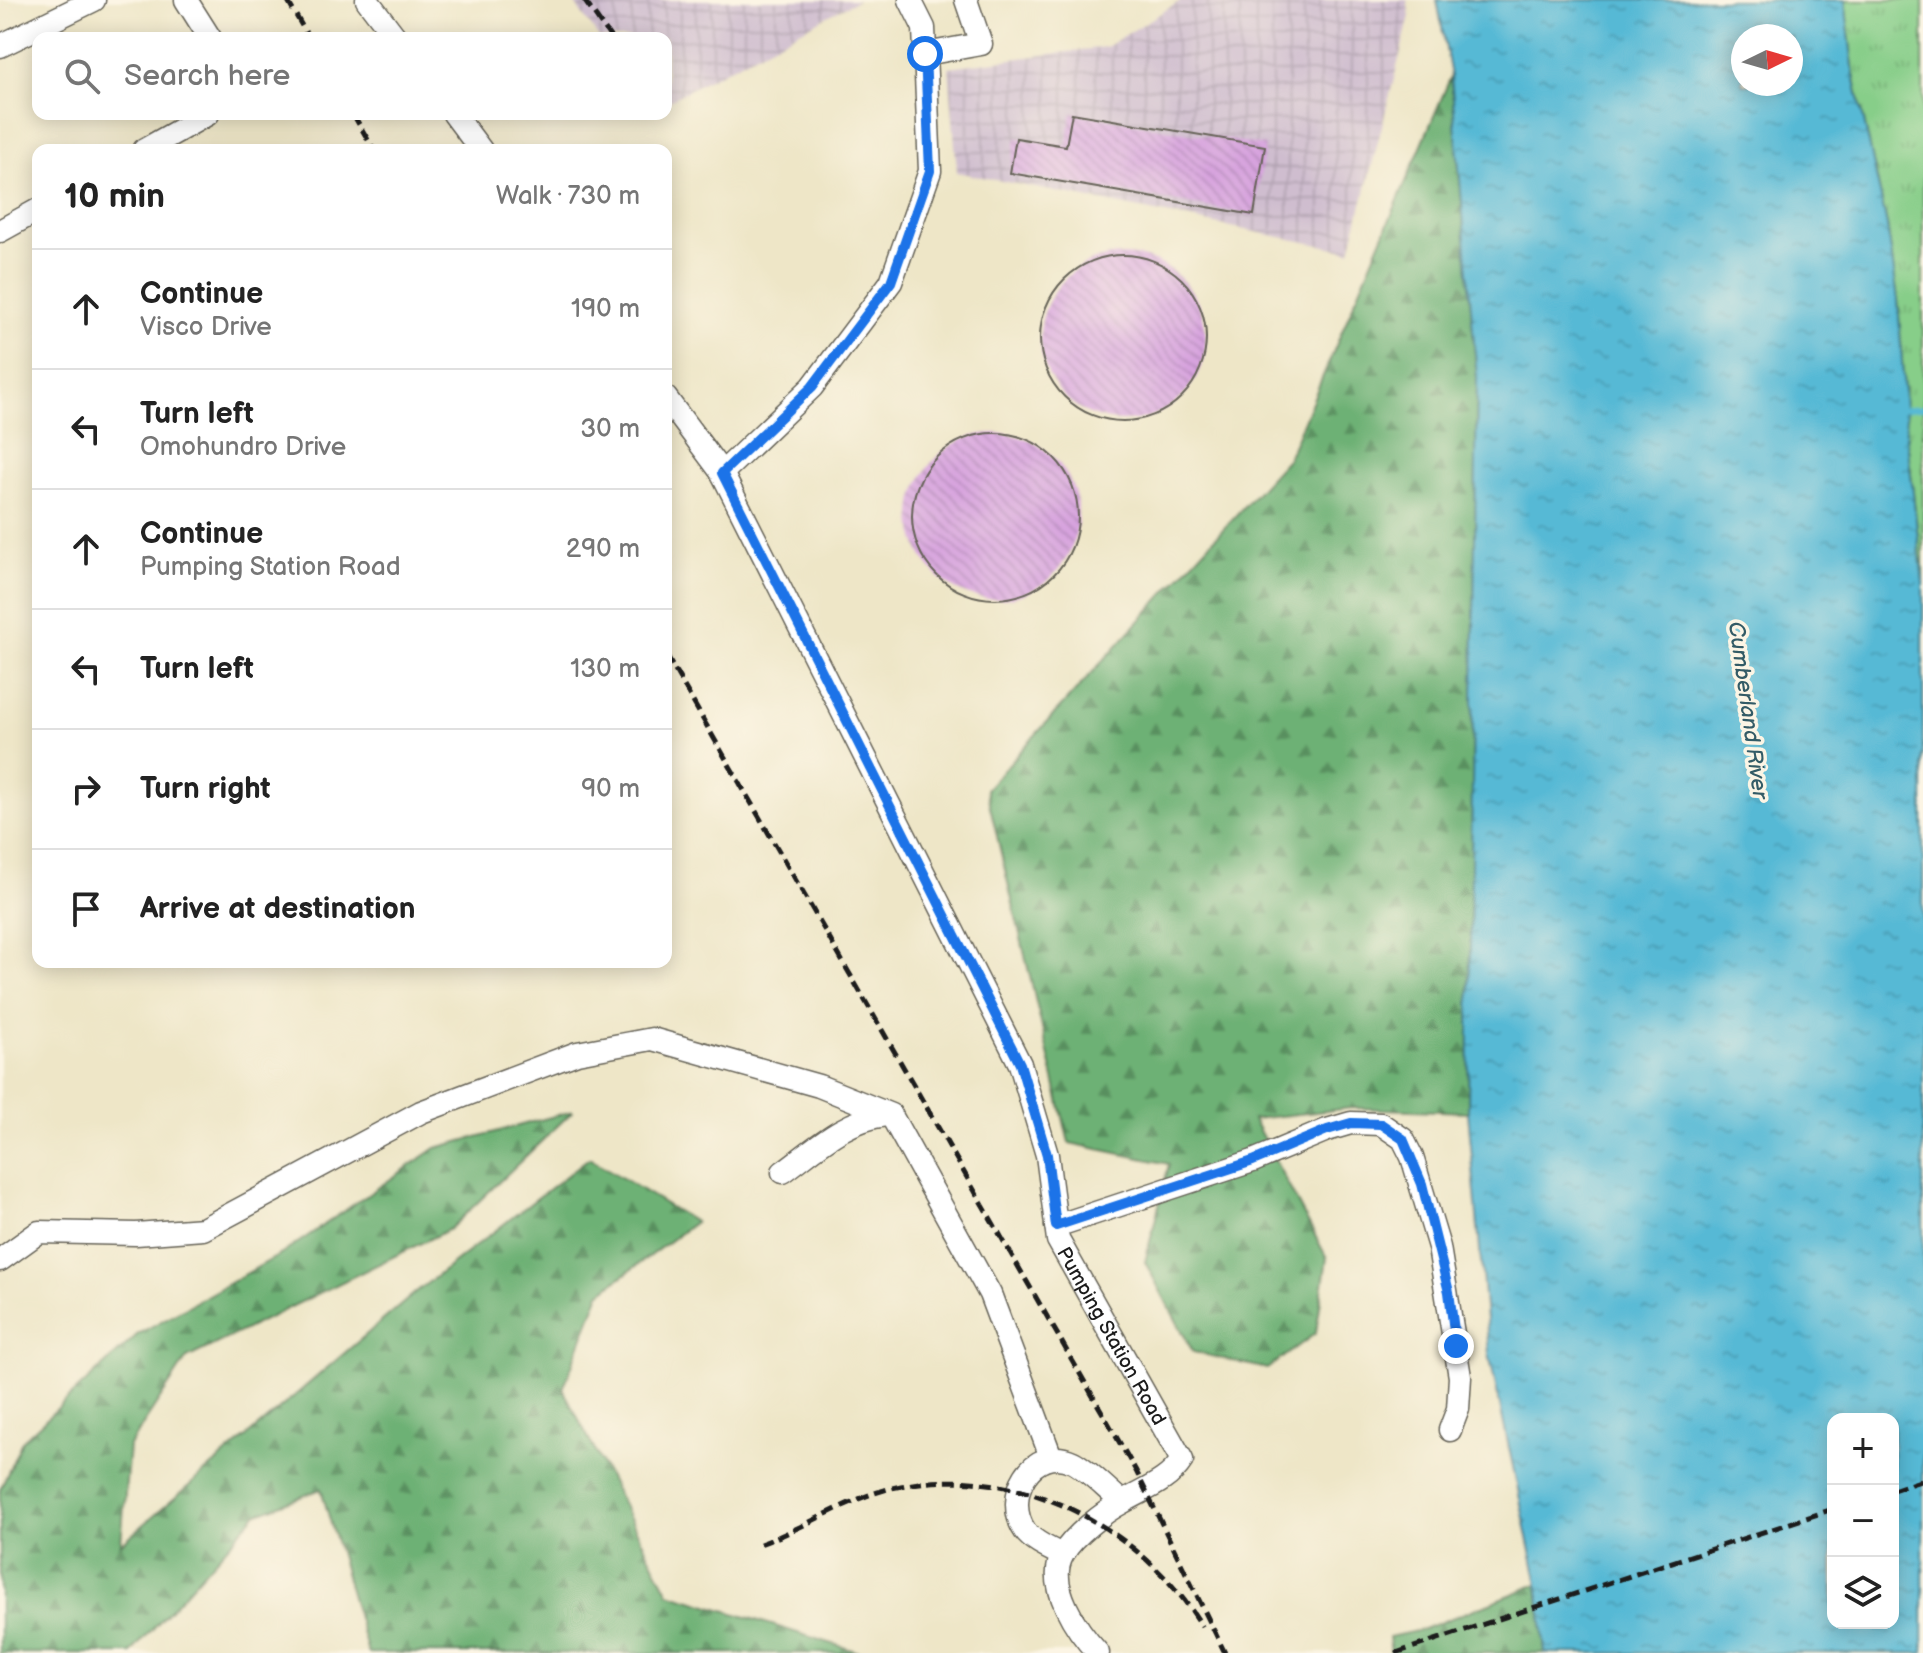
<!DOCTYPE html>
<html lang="en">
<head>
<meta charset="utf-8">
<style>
  :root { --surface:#fff; --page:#f2f2f2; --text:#222; --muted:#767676; --line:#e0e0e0 }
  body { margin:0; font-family:"Balsamiq Sans",sans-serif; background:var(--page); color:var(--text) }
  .controls { position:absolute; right:24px; bottom:24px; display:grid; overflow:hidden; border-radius:16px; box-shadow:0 4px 20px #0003 }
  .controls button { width:72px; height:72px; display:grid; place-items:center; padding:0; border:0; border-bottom:2px solid var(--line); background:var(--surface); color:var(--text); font:40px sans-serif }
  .compass { position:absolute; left:1731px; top:24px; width:72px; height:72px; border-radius:50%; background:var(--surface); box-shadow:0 4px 20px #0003; rotate:85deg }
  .stop { position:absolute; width:24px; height:24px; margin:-18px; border:6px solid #1a73e8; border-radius:50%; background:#fff }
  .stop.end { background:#1a73e8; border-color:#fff; box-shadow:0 2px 8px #0008 }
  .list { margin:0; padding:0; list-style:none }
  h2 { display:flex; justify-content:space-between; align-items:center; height:104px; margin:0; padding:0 32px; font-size:34px }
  h2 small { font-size:26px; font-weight:400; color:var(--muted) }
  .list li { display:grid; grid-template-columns:52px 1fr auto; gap:24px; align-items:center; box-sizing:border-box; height:120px; padding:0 32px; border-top:2px solid var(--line) }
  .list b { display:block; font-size:30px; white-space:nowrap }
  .list p { margin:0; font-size:26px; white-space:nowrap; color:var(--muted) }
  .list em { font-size:26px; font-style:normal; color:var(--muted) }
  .icon { flex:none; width:44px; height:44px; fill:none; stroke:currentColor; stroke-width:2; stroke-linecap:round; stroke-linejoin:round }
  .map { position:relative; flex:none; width:1923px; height:1653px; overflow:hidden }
  .search { position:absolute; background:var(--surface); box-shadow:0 4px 20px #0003; left:32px; top:32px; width:640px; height:88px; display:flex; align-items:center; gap:20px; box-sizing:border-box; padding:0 28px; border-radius:16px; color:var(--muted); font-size:30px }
  .panel { position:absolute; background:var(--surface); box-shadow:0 4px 20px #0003; left:32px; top:144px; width:640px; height:824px; border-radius:16px }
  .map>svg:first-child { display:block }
  .industrial { fill:url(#industrial-grid) }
  .grass { fill:url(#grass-tufts); stroke:#527552; stroke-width:2 }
  .forest { fill:url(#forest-firs); stroke:#446648; stroke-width:2 }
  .water { fill:url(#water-ripples); stroke:#396a78; stroke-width:2; fill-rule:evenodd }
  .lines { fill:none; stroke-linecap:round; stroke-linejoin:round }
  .stream { stroke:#56b9d5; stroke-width:5 }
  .building { fill:url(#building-back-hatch) }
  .minor-casing { stroke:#666358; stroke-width:25 }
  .minor { stroke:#fff; stroke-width:22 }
  .rail { stroke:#1c1c1c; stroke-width:5; stroke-dasharray:12 6; stroke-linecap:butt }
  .route { stroke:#1a73e8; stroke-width:10 }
  .labels { text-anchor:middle; stroke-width:7; stroke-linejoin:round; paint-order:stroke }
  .street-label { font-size:20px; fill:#1c1c1c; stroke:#fcf5e5 }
  .water-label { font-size:22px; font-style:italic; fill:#335b66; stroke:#fcf5e5 }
</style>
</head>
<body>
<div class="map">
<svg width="1923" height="1653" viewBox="0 0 1923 1653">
  <defs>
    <pattern id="industrial-grid" width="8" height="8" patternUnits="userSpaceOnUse" patternTransform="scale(2)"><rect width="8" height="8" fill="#cfbdcf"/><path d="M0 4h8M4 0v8" fill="none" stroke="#b1a2b1"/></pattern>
    <pattern id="grass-tufts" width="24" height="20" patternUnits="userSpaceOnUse" patternTransform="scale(2)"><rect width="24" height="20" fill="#87ce89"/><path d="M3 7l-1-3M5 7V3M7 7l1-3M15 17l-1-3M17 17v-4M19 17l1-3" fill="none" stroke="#74b076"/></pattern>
    <pattern id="forest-firs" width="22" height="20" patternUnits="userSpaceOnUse" patternTransform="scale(2)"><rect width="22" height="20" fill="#6db175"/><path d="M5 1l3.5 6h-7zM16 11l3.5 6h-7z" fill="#598f5f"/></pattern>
    <pattern id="water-ripples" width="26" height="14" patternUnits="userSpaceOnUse" patternTransform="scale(2)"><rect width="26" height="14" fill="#56b9d5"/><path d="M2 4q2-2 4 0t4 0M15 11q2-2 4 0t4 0" fill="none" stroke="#4a9eb6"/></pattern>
    <pattern id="building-back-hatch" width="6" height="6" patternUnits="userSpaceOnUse" patternTransform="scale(2)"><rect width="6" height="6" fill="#d7a3de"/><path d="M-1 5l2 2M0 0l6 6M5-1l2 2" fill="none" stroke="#b88cbe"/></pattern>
  </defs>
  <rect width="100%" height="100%" fill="#fcf5e5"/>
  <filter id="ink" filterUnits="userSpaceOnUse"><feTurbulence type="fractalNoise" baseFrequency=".0125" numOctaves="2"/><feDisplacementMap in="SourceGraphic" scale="16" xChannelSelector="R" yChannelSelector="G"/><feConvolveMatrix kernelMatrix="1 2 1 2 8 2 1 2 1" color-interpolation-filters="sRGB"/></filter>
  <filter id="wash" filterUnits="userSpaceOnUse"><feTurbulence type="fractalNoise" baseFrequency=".006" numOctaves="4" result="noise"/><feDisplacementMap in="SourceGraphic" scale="32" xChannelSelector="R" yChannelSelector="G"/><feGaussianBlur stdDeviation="1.8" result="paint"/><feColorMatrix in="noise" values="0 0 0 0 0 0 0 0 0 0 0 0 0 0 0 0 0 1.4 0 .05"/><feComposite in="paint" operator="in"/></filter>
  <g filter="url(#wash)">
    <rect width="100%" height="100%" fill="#eee6c7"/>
    <g class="industrial">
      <polygon points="572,0 858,0 666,102 666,38 599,38"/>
      <polygon points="1182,0 1407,0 1410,16 1350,251 957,172 949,67 1106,47"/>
    </g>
    <polygon class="grass" points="1845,0 1923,0 1923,582 1907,439 1898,299 1887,225 1854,75"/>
    <g class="forest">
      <polygon points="1451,76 1477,377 1468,1112 1352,1108 1253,1119 1327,1258 1316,1333 1267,1369 1193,1352 1145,1262 1169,1164 1069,1143 986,789 1288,458"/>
      <polygon points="573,1111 450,1229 187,1358 129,1446 121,1544 416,1292 589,1158 695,1222 600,1293 563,1389 669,1593 862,1653 368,1653 321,1489 256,1514 131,1653 0,1653 0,1490 22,1441 138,1334 283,1253 436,1148"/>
      <polygon points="1538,1584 1545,1653 1391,1653 1389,1637 1421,1630"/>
    </g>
    <path class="water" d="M1437,0H1845L1854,75L1887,225L1898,299L1907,439L1923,582V1653H1545L1538,1584L1489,1354L1468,1112L1477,377L1451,76ZM1743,36H1791V84H1743ZM1833,1419H1893V1623H1833Z"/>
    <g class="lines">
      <polyline class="stream" points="1906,409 1923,408"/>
    </g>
    <g id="blocks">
      <g class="building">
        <polygon points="1072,113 1265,146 1254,215 1010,173 1016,138 1066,146"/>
        <circle cx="1123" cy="338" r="83"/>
        <circle cx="995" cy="516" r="83"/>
      </g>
    </g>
  </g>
  <g filter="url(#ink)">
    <use href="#blocks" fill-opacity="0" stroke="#666358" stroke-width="2"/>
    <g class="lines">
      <g class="minor-casing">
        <g id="minor">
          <polyline points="186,0 210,38"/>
          <polyline points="367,0 396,38"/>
          <polyline points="0,46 94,0"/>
          <polyline points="925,54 981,44 966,0"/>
          <polyline points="454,114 481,150"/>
          <polyline points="144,150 208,114"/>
          <polyline points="0,231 38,210"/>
          <path id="s1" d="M666,398L722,473L1020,1064L1047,1155L1058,1240L1182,1460C1168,1482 1145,1489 1123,1502C1104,1512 1074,1535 1063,1554C1045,1585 1078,1632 1098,1653"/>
          <polyline points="722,473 812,387 891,282 930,171 924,28 910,0"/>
          <path d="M783,1172C816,1148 844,1120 886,1115"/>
          <polyline points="1056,1226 1253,1161 1327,1130 1351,1123 1381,1124 1403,1139 1412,1157 1439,1247 1460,1377 1458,1409 1450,1430"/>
          <polyline points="0,1260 39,1232 136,1234 203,1229 421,1112 577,1053 652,1039 819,1086 891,1115 990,1294 1051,1457"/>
          <path d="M1062,1555C1050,1549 1033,1542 1025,1531C1002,1497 1032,1443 1073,1462C1090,1471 1107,1490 1122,1502"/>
        </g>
      </g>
      <use href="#minor" class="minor"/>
      <g class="rail">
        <polyline points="287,0 309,38"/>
        <polyline points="584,0 611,38"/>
        <polyline points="353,114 374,150"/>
        <polyline points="666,655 1136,1471 1225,1653"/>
        <polyline points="1893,1490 1923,1480"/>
        <path d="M760,1544C808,1527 850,1496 901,1486C1019,1463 1140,1526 1202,1626"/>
        <polyline points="1396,1653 1833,1509"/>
      </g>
    </g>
  </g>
  <g class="lines" filter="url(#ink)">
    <polyline class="route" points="925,54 930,171 891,282 812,387 722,473 1020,1064 1047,1155 1056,1226 1253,1161 1327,1130 1351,1123 1381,1124 1403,1139 1422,1184 1449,1292 1456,1346"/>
  </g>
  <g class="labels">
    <g class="street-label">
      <text dy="7" stroke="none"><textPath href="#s1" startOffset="1046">Pumping Station Road</textPath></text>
    </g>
    <g class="water-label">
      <text transform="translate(1749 710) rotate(82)" y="8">Cumberland River</text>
    </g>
  </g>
</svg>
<div class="controls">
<button>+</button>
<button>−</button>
<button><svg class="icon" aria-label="layers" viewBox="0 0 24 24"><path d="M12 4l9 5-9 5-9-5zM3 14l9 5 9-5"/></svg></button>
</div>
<svg class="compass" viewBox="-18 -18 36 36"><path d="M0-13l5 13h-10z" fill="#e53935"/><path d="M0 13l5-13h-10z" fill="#767676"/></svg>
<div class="stop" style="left:925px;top:54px"></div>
<div class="stop end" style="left:1456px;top:1346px"></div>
<div class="search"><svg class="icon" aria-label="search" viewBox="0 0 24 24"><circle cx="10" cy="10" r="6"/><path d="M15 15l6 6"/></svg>Search here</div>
<section class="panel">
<h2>10 min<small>Walk · 730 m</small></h2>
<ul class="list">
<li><svg class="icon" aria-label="ahead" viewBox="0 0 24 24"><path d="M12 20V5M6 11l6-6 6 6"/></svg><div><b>Continue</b><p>Visco Drive</p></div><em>190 m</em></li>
<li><svg class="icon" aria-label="left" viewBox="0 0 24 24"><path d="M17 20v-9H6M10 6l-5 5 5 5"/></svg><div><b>Turn left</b><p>Omohundro Drive</p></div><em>30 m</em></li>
<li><svg class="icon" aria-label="ahead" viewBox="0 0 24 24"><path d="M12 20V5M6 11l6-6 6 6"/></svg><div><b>Continue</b><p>Pumping Station Road</p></div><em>290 m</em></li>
<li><svg class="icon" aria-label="left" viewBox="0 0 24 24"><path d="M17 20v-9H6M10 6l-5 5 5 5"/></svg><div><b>Turn left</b></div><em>130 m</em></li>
<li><svg class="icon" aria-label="right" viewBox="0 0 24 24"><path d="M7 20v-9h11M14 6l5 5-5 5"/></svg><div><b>Turn right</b></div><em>90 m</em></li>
<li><svg class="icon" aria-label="arrive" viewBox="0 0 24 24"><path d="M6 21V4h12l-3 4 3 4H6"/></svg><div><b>Arrive at destination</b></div></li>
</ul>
</section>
</div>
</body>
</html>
